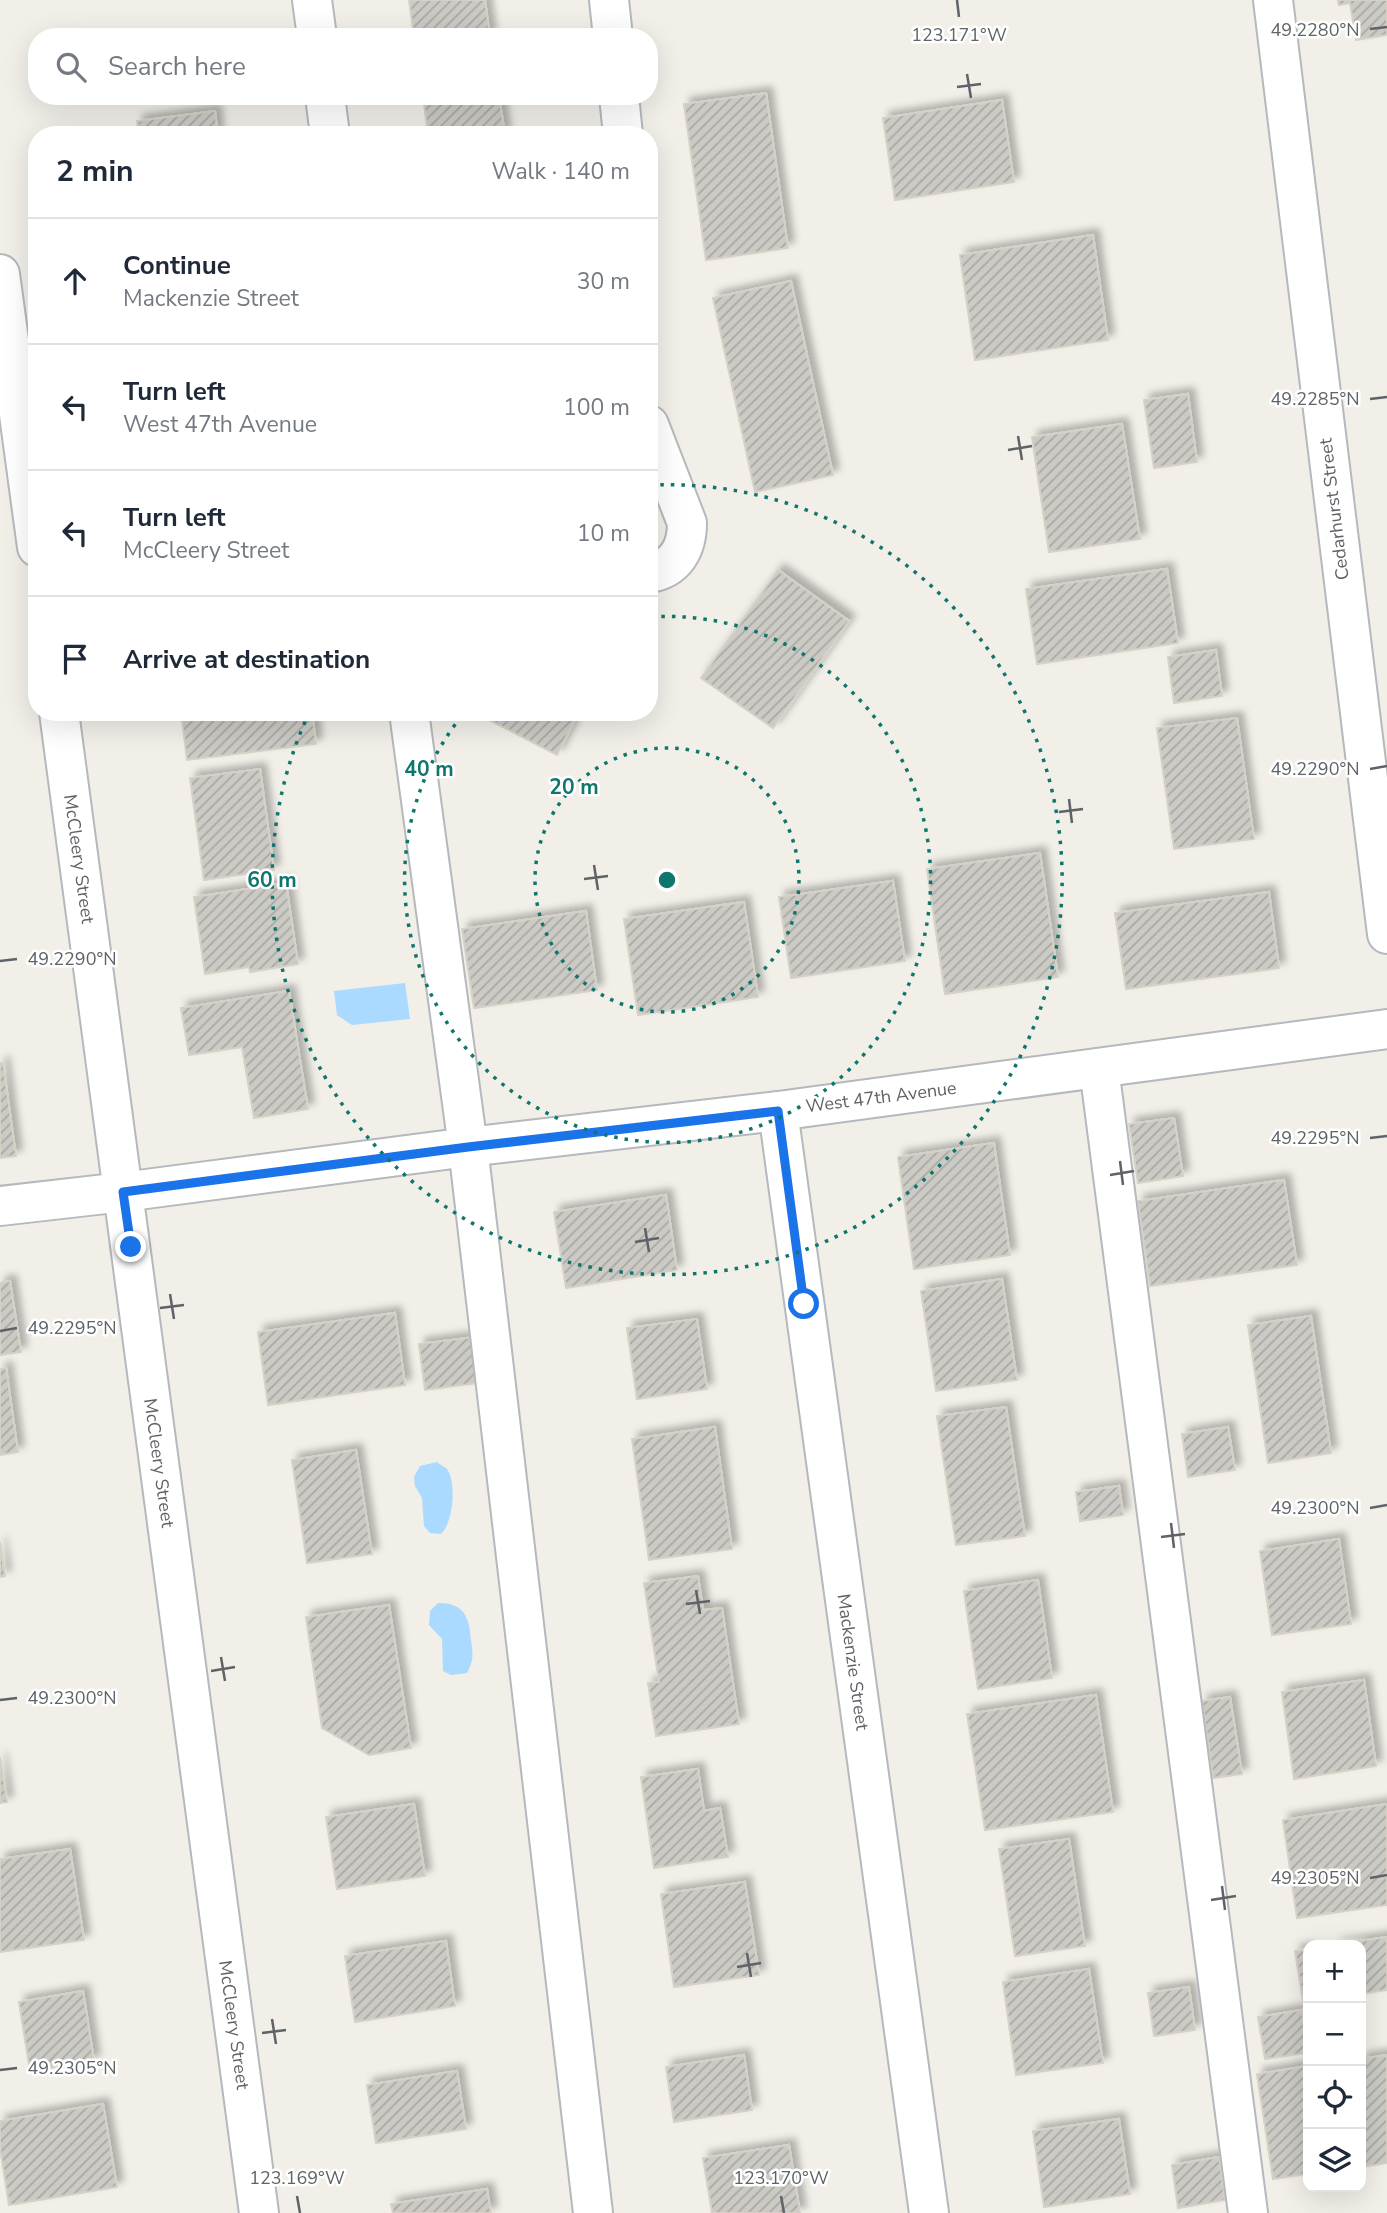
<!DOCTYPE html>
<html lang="en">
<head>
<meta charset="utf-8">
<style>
  :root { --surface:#fff; --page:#f2f2f3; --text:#1f2937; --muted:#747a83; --line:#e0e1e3 }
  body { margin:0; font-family:"Nunito Sans",sans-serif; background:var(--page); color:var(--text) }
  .controls { position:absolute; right:21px; bottom:21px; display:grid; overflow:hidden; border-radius:14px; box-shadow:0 7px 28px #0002 }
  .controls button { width:63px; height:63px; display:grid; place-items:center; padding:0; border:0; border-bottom:2px solid var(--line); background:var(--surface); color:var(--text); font:35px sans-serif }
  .stop { position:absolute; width:21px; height:21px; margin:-16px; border:5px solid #1a73e8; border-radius:50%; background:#fff }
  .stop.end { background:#1a73e8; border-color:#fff; box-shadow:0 2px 7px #0008 }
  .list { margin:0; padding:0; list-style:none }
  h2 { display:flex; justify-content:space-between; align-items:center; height:91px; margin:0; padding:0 28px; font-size:30px }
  h2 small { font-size:23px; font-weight:400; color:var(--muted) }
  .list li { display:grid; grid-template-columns:46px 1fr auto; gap:21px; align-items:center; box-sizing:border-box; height:126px; padding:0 28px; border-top:2px solid var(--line) }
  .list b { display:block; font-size:26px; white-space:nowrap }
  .list p { margin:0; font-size:23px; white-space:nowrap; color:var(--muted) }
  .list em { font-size:23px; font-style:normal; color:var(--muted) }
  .icon { flex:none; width:38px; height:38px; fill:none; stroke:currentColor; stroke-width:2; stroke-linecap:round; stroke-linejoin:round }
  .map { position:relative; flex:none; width:1387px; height:2213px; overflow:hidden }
  .search { position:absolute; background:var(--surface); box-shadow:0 7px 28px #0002; left:28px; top:28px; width:630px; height:77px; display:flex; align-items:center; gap:18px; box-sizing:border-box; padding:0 24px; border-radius:28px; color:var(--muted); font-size:26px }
  .panel { position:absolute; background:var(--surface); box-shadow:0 7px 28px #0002; left:28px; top:126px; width:630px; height:595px; border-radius:28px }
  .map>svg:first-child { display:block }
  .water { fill:#aadaff }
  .building { fill:url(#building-hatch); stroke:#d6d1c6; stroke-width:2; filter:url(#shadow) }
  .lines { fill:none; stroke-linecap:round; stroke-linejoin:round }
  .minor-casing { stroke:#b5b8bc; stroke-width:42 }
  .minor { stroke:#fff; stroke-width:38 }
  .route { stroke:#1a73e8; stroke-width:9 }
  .ticks { fill:none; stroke:#5f6368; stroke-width:2.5 }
  .ring { fill:none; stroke:#0f766e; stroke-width:3.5; stroke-dasharray:3.5 7 }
  .labels { text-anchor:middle; stroke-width:5; stroke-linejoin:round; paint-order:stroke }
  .street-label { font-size:18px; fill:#5f6368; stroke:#fff }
  .ticks-label { font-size:18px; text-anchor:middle; fill:#5f6368; stroke:#fff; stroke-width:5; stroke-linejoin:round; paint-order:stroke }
  .centre { fill:#0f766e; stroke:#fff; stroke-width:3.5 }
  .ring-label { font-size:21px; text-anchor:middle; font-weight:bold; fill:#0f766e; stroke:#fff; stroke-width:5; stroke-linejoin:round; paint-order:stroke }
</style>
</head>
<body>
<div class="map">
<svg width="1387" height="2213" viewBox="0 0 1387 2213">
  <defs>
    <pattern id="building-hatch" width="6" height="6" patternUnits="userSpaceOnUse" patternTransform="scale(1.75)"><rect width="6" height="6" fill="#cccac5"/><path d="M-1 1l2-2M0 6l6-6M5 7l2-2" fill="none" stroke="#a9a8a4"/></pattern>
    <filter id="shadow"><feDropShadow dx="6" dy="-6" stdDeviation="3.5" flood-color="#0004"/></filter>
  </defs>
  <rect width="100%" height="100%" fill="#f1efe8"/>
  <g class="water">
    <polygon points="405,983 410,1019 352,1025 337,1015 334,991"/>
    <path d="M437,1462C439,1464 445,1467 447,1469C457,1483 453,1523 441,1534L430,1533L424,1526L422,1498L415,1486L414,1477L420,1466Z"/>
    <path d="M438,1603C464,1603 469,1616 471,1640C473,1654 474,1660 467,1673L451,1675L443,1671L442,1639L429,1625L430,1611Z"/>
  </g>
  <g class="building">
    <polygon points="409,0 485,0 490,37 414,37"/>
    <polygon points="1338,0 1387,0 1387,35 1356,40 1350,3 1339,5"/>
    <polygon points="766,93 788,248 706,260 684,104"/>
    <polygon points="423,96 499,96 505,135 428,135"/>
    <polygon points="1002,100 1014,182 895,200 883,118"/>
    <polygon points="215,111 218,135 139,135 137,121"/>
    <polygon points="1093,235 1108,340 975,360 960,255"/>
    <polygon points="791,281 833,475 755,492 713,298"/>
    <polygon points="1188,394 1197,462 1154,468 1144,400"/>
    <polygon points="1122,424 1140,539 1049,552 1032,437"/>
    <polygon points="1167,569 1178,643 1037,664 1026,589"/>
    <polygon points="778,570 849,621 773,728 701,678"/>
    <polygon points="1216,650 1222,696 1174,703 1168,657"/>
    <polygon points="181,712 312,712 316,744 187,760"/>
    <polygon points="474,712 579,712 557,755"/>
    <polygon points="1237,718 1254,839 1174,849 1157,728"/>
    <polygon points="260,769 274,870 204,880 190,778"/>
    <polygon points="1040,853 1058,977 945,994 927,869"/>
    <polygon points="893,881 905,961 791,978 779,897"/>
    <polygon points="286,883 298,964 250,972 249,967 205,974 194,897"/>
    <polygon points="1269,892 1279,968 1126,989 1115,913"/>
    <polygon points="744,902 758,997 638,1015 624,919"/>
    <polygon points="586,911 597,990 474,1008 462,929"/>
    <polygon points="289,991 308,1109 254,1118 242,1047 189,1055 181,1008"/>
    <polygon points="0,1063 3,1063 16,1156 0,1158"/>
    <polygon points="1174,1118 1183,1176 1138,1183 1129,1124"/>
    <polygon points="994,1143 1010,1255 914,1269 898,1157"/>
    <polygon points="1284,1180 1297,1265 1150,1286 1138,1201"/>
    <polygon points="666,1195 677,1270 566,1288 554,1212"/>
    <polygon points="1002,1279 1017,1380 936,1391 921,1291"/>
    <polygon points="10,1281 21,1352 0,1355 0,1283"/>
    <polygon points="395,1313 405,1385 268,1405 258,1332"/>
    <polygon points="1311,1316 1331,1453 1268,1463 1248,1325"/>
    <polygon points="697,1319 707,1389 637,1399 627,1328"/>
    <polygon points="474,1337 479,1383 425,1390 419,1344"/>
    <polygon points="6,1368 18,1452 0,1455 0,1369"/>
    <polygon points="1006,1407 1025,1536 956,1545 937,1416"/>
    <polygon points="715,1427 732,1549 649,1560 632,1439"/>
    <polygon points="1228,1427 1235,1470 1188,1477 1182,1434"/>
    <polygon points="356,1450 372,1554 307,1563 292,1460"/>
    <polygon points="1119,1486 1123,1515 1080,1521 1076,1492"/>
    <polygon points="1339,1539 1351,1624 1272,1635 1260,1551"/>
    <polygon points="0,1542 5,1576 0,1577"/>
    <polygon points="698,1576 703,1610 722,1608 739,1724 656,1736 648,1683 659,1682 644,1583"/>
    <polygon points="1038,1580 1052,1678 978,1689 964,1591"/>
    <polygon points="389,1605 411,1748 369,1755 322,1728 306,1617"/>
    <polygon points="1364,1680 1376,1766 1294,1779 1282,1692"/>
    <polygon points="1096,1695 1113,1812 985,1830 967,1714"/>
    <polygon points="1230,1697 1242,1774 1213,1778 1202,1701"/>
    <polygon points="0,1757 7,1802 0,1803"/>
    <polygon points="698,1769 704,1811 720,1808 728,1857 654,1868 641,1777"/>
    <polygon points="414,1804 425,1876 337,1889 326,1817"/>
    <polygon points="1387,1804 1387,1905 1297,1918 1283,1820"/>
    <polygon points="1069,1839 1085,1946 1015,1956 999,1849"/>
    <polygon points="70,1849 84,1940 0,1952 0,1859"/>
    <polygon points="745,1882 759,1975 674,1987 661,1894"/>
    <polygon points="1387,1937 1387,1990 1361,1994 1361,1945 1334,1945"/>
    <polygon points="446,1941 455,2006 355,2022 345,1956"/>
    <polygon points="1308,1949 1308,2001 1303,2002 1295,1951"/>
    <polygon points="1089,1969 1103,2063 1016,2075 1003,1982"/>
    <polygon points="1189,1987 1195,2030 1154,2036 1148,1993"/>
    <polygon points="83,1991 94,2061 30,2071 19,2002"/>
    <polygon points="1302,2010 1308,2053 1265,2059 1258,2017"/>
    <polygon points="744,2055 752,2110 674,2122 666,2067"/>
    <polygon points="1387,2055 1387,2163 1361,2167 1361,2059"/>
    <polygon points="1308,2066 1308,2174 1273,2179 1257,2074"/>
    <polygon points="457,2071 466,2129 376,2143 367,2085"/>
    <polygon points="103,2104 117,2187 9,2205 0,2148 0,2121"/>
    <polygon points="1119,2119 1130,2194 1044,2207 1033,2131"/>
    <polygon points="789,2145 800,2213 712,2213 703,2158"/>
    <polygon points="1219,2157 1225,2200 1178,2208 1172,2165"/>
    <polygon points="487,2189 491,2213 393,2213 391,2204"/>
  </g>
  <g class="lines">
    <g class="minor-casing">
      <g id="minor">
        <polyline points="312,0 317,37"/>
        <polyline points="609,0 613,37"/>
        <polyline points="1273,0 1387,934"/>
        <polyline points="325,96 330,135"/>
        <polyline points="619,96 623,135"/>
        <polyline points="0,274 37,547"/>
        <path d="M649,425L687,523C687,548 676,569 649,573"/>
        <polyline points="59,712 259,2213"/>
        <polyline points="409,712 468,1147 593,2213"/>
        <polyline points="1099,1068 1248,2213"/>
        <polyline points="778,1111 929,2213"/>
        <polyline points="0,1206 123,1192 468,1147 778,1111 1387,1029"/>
      </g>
    </g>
    <use href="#minor" class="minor"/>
  </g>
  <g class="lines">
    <polyline class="route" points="131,1247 123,1192 468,1147 778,1111 804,1304"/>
  </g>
  <path class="ticks" d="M957,0L959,17M1370,29L1387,27M967,74L971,98M957,87L981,84M1370,399L1387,397M1018,436L1022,460M1008,450L1032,446M1370,769L1387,766M1069,799L1072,823M1059,812L1083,809M594,865L598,890M584,879L608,876M0,961L17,959M1370,1138L1387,1136M1120,1161L1123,1185M1110,1175L1134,1171M645,1228L649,1252M635,1242L659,1238M170,1294L174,1319M160,1308L184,1305M0,1331L17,1328M1370,1508L1387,1505M1171,1523L1174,1548M1161,1537L1185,1534M696,1590L700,1614M686,1604L710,1601M221,1657L225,1681M211,1671L235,1667M0,1700L17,1698M1370,1878L1387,1875M1222,1886L1225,1910M1211,1900L1236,1896M747,1953L751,1977M737,1967L761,1963M272,2019L276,2044M262,2033L286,2030M0,2070L17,2068M297,2196L300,2213M781,2196L784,2213"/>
  <g class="ring">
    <circle cx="667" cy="880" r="132"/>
    <path d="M651 617A263 263 0 1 1 464 713"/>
    <path d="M650 485A395 395 0 1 1 309 713"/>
  </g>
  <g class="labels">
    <g class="street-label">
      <text transform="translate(1334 509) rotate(-97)" y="6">Cedarhurst Street</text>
      <text transform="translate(79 859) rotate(82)" y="6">McCleery Street</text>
      <text transform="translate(881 1097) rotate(-7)" y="6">West 47th Avenue</text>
      <text transform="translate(159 1463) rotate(82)" y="6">McCleery Street</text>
      <text transform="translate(853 1662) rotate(82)" y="6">Mackenzie Street</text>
      <text transform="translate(234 2025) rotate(82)" y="6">McCleery Street</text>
    </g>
  </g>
  <g class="ticks-label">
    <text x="1315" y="36">49.2280°N</text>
    <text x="959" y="41">123.171°W</text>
    <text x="1315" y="405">49.2285°N</text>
    <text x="1315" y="775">49.2290°N</text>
    <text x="72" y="965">49.2290°N</text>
    <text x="1315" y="1144">49.2295°N</text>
    <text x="72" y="1334">49.2295°N</text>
    <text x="1315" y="1514">49.2300°N</text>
    <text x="72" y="1704">49.2300°N</text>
    <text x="1315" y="1884">49.2305°N</text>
    <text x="72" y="2074">49.2305°N</text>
    <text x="297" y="2184">123.169°W</text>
    <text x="781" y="2184">123.170°W</text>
  </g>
  <circle cx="667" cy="880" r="10" class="centre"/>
  <g class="ring-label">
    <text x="429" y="776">40 m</text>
    <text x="574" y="794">20 m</text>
    <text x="272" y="887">60 m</text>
  </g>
</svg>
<div class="controls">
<button>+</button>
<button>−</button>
<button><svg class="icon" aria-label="locate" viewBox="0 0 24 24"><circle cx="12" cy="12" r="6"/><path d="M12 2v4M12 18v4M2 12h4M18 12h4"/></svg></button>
<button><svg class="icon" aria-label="layers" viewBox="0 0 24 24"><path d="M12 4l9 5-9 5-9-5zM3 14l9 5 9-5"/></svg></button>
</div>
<div class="stop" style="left:804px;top:1304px"></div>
<div class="stop end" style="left:131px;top:1247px"></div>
<div class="search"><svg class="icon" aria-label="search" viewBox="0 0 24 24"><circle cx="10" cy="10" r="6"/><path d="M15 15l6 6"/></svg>Search here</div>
<section class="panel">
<h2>2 min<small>Walk · 140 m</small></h2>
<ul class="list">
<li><svg class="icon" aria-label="ahead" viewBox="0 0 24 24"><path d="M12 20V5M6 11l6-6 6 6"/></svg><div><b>Continue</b><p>Mackenzie Street</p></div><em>30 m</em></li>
<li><svg class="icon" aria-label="left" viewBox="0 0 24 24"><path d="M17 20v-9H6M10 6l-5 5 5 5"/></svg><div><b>Turn left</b><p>West 47th Avenue</p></div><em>100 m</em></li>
<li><svg class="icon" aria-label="left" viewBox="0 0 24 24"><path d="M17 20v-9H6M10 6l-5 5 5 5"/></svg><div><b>Turn left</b><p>McCleery Street</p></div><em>10 m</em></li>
<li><svg class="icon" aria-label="arrive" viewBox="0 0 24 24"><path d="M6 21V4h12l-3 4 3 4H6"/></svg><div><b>Arrive at destination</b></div></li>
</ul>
</section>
</div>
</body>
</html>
